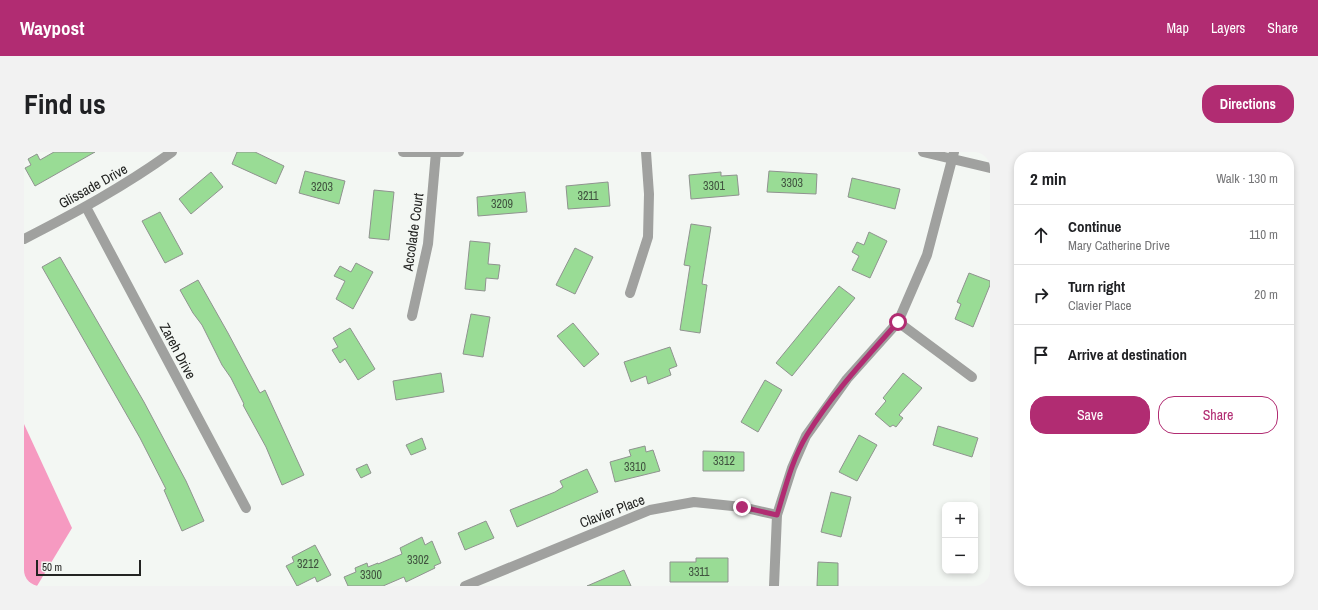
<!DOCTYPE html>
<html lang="en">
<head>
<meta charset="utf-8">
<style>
  :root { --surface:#fff; --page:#f2f2f2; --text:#202124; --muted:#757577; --line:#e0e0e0; --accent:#b12c72 }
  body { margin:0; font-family:"Archivo Narrow",sans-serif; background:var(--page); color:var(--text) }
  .controls { position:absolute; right:12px; bottom:12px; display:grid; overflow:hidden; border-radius:8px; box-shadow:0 2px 6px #0003 }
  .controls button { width:36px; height:36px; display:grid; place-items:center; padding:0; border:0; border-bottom:1px solid var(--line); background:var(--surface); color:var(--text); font:20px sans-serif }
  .scale { position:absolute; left:12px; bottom:10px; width:105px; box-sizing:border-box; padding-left:4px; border:2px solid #232422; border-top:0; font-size:11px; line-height:14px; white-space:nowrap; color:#232422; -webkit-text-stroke:3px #f3f7f3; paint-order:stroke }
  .stop { position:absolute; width:12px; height:12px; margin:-9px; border:3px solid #b12c72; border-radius:50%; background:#fff }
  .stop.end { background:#b12c72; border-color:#fff; box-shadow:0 1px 4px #0008 }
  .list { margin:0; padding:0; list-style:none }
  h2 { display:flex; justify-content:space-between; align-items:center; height:52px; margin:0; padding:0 16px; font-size:17px }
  h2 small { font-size:13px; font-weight:400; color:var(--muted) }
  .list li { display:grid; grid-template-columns:26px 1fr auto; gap:12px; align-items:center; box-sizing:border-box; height:60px; padding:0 16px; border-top:1px solid var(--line) }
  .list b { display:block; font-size:15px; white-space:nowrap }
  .list p { margin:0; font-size:13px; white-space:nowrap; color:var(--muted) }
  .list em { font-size:13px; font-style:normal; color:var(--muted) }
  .actions { display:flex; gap:8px; padding:12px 16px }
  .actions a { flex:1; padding:9px 0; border:1px solid var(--accent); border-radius:16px; text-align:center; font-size:14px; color:var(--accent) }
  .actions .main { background:var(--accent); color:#fff }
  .icon { flex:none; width:22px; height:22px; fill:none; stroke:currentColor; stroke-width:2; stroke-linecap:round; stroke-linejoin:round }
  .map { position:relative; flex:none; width:966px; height:434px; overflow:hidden; border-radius:16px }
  header { display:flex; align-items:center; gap:24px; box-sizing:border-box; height:56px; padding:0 20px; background:var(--accent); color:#fff }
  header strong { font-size:19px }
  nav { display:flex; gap:22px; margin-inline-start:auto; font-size:14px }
  .intro { display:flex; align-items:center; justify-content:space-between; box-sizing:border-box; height:96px; padding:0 24px }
  h1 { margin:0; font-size:28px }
  .button { padding:10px 18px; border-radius:16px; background:var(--accent); color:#fff; font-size:14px; font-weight:700 }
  main { display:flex; gap:24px; padding:0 24px }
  aside { flex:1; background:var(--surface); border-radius:16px; box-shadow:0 2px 6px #0003 }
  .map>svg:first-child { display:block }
  .forest { fill:#f69ac1 }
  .building { fill:#99dc95; stroke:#8f938f }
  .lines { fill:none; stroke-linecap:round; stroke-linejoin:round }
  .minor { stroke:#a0a19f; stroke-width:10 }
  .route { stroke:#b12c72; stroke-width:5 }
  .labels { text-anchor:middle; stroke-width:3.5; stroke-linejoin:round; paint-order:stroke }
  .number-label { font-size:12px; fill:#40523f }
  .street-label { font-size:14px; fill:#232422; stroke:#f3f7f3 }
</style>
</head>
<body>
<header>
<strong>Waypost</strong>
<nav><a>Map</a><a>Layers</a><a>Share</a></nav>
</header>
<div class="intro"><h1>Find us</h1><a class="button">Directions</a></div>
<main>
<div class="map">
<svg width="966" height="434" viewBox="0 0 966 434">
  <rect width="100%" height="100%" fill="#f3f7f3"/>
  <polygon class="forest" points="0,272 48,376 13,434 0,434"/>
  <g class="building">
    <polygon points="30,0 71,0 11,34 1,16 7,13 4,7 13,2 16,8"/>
    <polygon points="213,0 231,0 260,14 252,32 208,12"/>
    <polygon points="281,19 321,29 315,52 275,41"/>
    <polygon points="745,19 793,22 792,42 743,40"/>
    <polygon points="187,20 199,35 167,62 155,47"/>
    <polygon points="697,20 697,24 713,23 715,43 667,47 665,23"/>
    <polygon points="828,26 876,37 871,57 824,45"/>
    <polygon points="584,30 586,54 544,57 542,34"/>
    <polygon points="350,38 370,40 365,88 345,86"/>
    <polygon points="501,40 503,60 454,64 453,45"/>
    <polygon points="136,60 159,102 141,111 118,69"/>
    <polygon points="667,72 687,75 678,132 683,133 676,181 656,178 666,114 660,113"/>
    <polygon points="845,80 863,89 846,126 828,118 835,104 828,100 833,90 840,93"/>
    <polygon points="446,89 466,91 464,112 476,113 474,127 462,126 461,139 441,137"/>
    <polygon points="551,96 569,105 551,142 532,133"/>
    <polygon points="36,105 120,250 162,329 180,369 158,379 140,338 142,337 116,286 18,115"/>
    <polygon points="332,111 349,120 329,157 312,147 321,129 310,124 316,114 327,120"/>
    <polygon points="945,121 966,129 966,133 949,175 931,167 937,152 933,150"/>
    <polygon points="174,128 204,181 236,241 241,238 280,323 258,333 242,295 219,253 220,252 207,226 198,213 178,173 169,161 156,138"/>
    <polygon points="815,134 831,146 768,224 752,211"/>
    <polygon points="447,162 466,165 459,205 439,202"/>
    <polygon points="549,171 575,202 560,215 533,184"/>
    <polygon points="326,176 351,217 334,228 321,207 316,211 308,198 314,195 309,186"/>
    <polygon points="646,195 653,214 645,217 647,223 624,232 622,224 607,230 600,210"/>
    <polygon points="417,221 420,240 372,248 369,229"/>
    <polygon points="879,221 898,236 875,263 879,266 872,275 869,273 866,275 851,262 862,249 859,246"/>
    <polygon points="741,228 758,238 734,280 717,270"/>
    <polygon points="914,274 954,286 948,305 909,293"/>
    <polygon points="835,283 853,293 833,329 815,320"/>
    <polygon points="398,286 402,297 387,303 382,293"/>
    <polygon points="621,294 622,300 629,298 636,319 591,330 586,310 607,304 605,298"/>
    <polygon points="679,299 720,300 720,319 679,319"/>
    <polygon points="343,312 347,321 337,326 332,317"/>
    <polygon points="563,317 574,340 493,375 486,358 531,340 539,335 536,329"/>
    <polygon points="807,340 827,345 817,385 797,380"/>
    <polygon points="462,369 470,386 441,398 434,381"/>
    <polygon points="398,385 401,393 408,389 417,411 410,414 411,416 382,430 380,425 359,434 324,434 320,425 332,420 331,416 343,411 344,415 354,411 354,412 378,402 376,396"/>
    <polygon points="291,393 307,423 293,430 291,425 273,434 262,414 270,410 268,405"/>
    <polygon points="672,406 704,406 704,430 646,430 646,410 672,410"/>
    <polygon points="794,410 814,411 814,434 793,434"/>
    <polygon points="600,418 607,434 563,434"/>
  </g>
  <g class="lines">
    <g class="minor">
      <polyline points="379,0 435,0"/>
      <polyline points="899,0 966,16"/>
      <polyline points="62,55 222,356"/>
      <path d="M0,87C51,61 101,34 148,0"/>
      <polyline points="606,141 624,85 625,42 622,0"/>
      <polyline points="388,164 404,92 412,0"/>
      <polyline points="874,170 948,225"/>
      <polyline points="441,434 626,358 670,350 718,355 753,363"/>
      <polyline points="750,434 753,363 768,316 782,284 823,227 874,170 903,103 930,0"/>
    </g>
  </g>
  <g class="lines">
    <path class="route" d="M718,355L753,363C761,337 768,307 783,283C808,242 842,206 874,170"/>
  </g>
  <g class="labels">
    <g class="number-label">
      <text x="768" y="35">3303</text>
      <text x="690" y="38">3301</text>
      <text x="298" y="39">3203</text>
      <text x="564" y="48">3211</text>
      <text x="478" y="56">3209</text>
      <text x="700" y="313">3312</text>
      <text x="611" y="319">3310</text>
      <text x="394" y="412">3302</text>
      <text x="284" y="416">3212</text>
      <text x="675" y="424">3311</text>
      <text x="347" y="427">3300</text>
    </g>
    <g class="street-label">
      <text transform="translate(69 34) rotate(-29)" y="5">Glissade Drive</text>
      <text transform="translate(389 80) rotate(-82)" y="5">Accolade Court</text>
      <text transform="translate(154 199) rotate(62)" y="5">Zareh Drive</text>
      <text transform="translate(588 359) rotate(-21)" y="5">Clavier Place</text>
    </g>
  </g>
</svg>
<div class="controls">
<button>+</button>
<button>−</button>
</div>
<div class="scale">50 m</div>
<div class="stop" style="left:874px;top:170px"></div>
<div class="stop end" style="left:718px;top:355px"></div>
</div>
<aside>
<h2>2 min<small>Walk · 130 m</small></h2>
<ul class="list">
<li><svg class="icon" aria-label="ahead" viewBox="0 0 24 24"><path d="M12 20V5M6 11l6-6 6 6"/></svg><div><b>Continue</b><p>Mary Catherine Drive</p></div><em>110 m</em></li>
<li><svg class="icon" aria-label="right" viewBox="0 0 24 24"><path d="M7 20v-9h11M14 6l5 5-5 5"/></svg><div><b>Turn right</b><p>Clavier Place</p></div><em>20 m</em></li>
<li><svg class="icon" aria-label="arrive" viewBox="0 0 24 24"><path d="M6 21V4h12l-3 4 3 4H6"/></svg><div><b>Arrive at destination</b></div></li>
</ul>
<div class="actions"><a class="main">Save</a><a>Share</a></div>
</aside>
</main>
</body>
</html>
